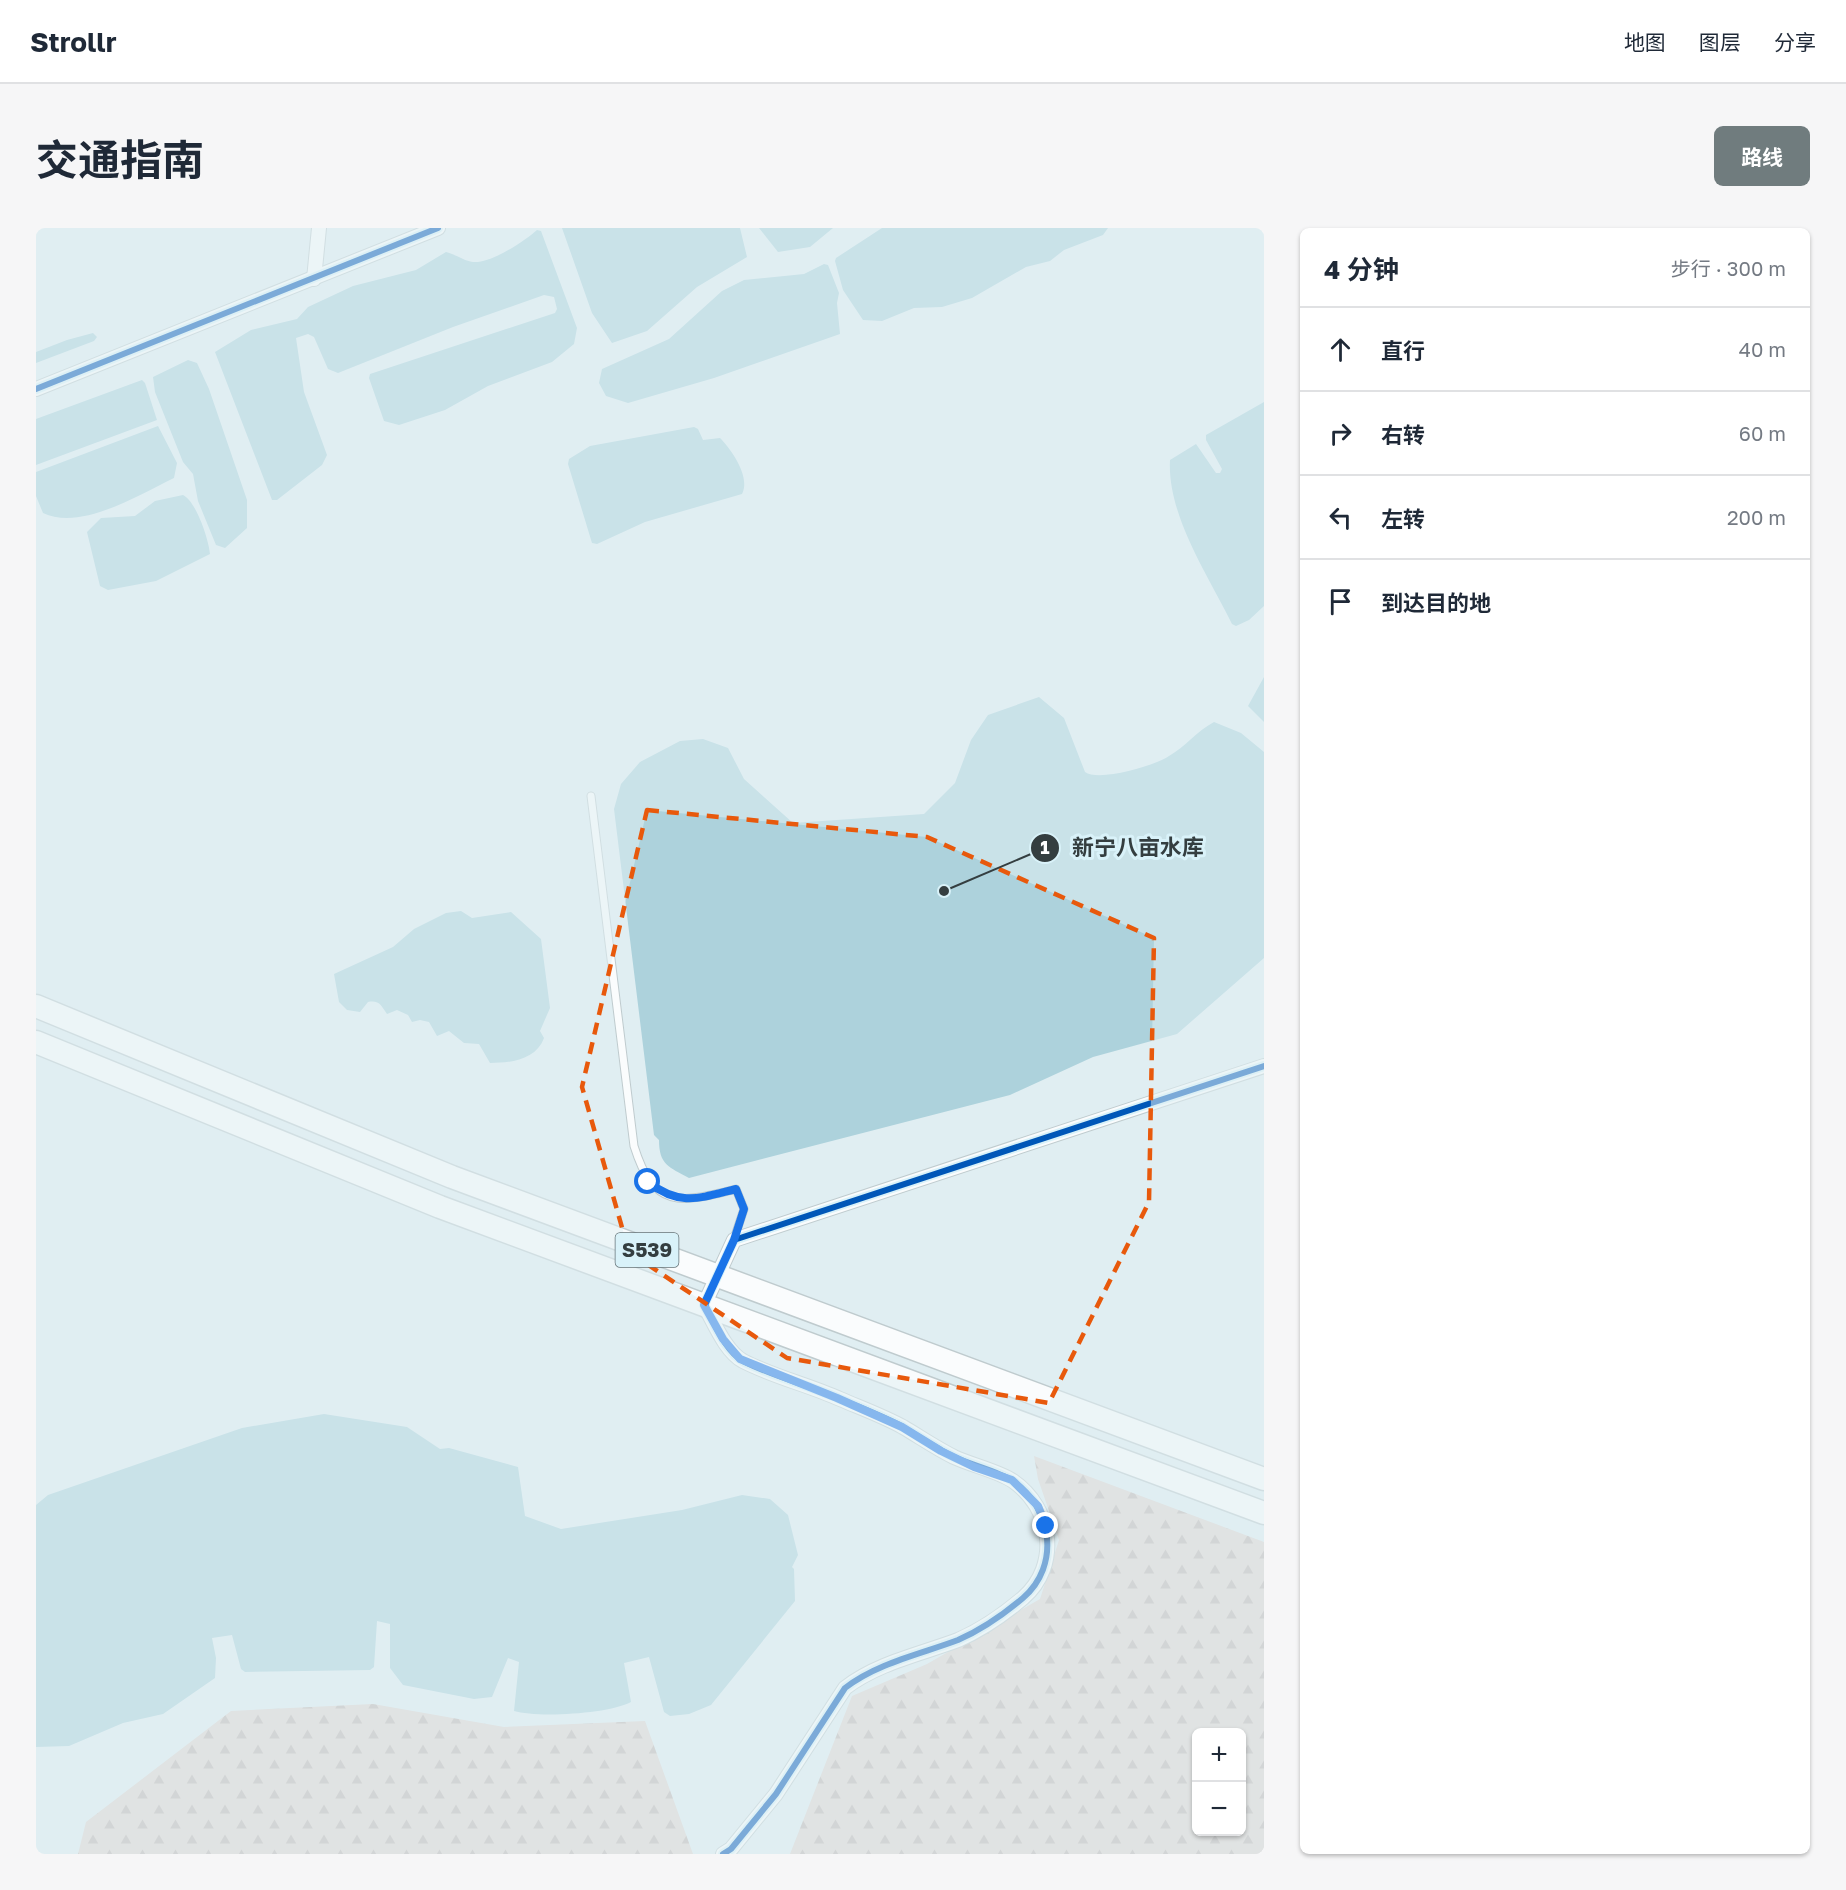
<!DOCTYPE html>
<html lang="zh">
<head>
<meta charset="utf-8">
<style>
  :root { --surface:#fff; --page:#f6f6f7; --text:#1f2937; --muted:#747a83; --line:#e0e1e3; --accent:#707c7e }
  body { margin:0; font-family:"Golos Text","Noto Sans SC",sans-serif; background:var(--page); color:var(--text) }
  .controls { position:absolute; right:18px; bottom:18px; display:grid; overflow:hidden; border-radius:9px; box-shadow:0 2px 4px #0004 }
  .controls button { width:54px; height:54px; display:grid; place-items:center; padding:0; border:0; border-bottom:2px solid var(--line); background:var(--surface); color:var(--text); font:30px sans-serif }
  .stop { position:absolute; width:18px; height:18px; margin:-14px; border:4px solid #1a73e8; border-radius:50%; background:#fff }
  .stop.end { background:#1a73e8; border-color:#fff; box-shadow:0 2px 6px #0008 }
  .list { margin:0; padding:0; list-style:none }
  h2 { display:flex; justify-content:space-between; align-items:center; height:78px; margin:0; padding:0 24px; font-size:26px }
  h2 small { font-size:20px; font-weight:400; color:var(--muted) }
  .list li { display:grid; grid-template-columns:39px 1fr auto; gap:18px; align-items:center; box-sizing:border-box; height:84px; padding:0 24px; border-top:2px solid var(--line) }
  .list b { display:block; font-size:22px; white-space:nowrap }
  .list em { font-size:20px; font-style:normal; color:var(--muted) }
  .icon { flex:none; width:33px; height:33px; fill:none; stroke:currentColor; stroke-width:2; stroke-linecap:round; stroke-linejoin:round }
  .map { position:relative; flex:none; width:1228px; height:1626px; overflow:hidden; border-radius:9px }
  header { display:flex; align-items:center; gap:36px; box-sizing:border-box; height:84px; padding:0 30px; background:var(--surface); border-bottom:2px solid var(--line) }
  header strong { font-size:28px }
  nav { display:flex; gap:33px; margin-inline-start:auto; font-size:21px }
  .intro { display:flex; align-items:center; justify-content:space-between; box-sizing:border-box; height:144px; padding:0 36px }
  h1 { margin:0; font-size:42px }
  .button { padding:15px 27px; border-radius:9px; background:var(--accent); color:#fff; font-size:21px; font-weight:700 }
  main { display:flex; gap:36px; padding:0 36px }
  aside { flex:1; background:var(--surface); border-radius:9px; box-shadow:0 2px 4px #0004 }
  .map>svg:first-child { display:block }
  .forest { fill:url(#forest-firs); fill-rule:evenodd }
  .water { fill:#add2dc }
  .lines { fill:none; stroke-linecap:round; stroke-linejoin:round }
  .lane-casing { stroke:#bfcbce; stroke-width:9 }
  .street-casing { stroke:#bfcbce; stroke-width:16 }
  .primary-casing { stroke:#bfcbce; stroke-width:25 }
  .lane { stroke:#fafcfd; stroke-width:7 }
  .street { stroke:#fafcfd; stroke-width:14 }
  .primary { stroke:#fafcfd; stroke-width:22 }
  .cycleway-casing { stroke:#d9f2f9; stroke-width:10 }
  .cycleway { stroke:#0057b8; stroke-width:6 }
  .route { stroke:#1a73e8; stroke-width:8 }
  .marked { fill:none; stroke:#e8590c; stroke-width:4.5; stroke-dasharray:12 8; stroke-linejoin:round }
  .labels { text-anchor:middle; stroke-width:6; stroke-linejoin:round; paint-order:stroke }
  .shield { fill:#d9f2f9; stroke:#667478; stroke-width:1.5 }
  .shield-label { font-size:20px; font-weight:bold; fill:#343e40 }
  .leader { fill:none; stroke:#343e40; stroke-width:2 }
  .callout-dot { fill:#343e40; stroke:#d9f2f9; stroke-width:2 }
  .mark-label { font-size:18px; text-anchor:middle; font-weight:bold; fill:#fff }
  .callout-label { font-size:22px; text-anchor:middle; font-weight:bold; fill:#343e40; stroke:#d9f2f9; stroke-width:6; stroke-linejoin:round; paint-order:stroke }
</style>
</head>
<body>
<header>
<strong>Strollr</strong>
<nav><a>地图</a><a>图层</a><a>分享</a></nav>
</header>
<div class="intro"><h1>交通指南</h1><a class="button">路线</a></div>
<main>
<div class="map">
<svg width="1228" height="1626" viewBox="0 0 1228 1626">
  <defs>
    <pattern id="forest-firs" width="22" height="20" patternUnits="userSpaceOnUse" patternTransform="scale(1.5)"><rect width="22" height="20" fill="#e1d4d0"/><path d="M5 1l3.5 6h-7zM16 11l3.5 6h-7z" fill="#c2b7b4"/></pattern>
  </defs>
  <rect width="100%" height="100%" fill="#e0eef2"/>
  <g class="forest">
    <path d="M998,1228L1228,1314V1626H754L816,1468L891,1436L1004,1371L1023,1312L1002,1251ZM1160,1504H1206V1604H1160Z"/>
    <polygon points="337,1476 468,1499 609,1493 657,1626 42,1626 50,1594 195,1483"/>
  </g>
  <g class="water">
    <polygon points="526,0 704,0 711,29 661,59 611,103 576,115 556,85"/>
    <polygon points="723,0 797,0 774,19 742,24"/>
    <polygon points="846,0 1072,0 1067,7 1028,22 1014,33 990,39 936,70 906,79 878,80 846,93 827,92 807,62 799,33 800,30"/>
    <path d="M501,2L505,3L541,100L538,116L516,134L452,158L409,182L363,197L348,193L333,150L334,146L519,85L521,81L518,69L508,67L417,99L302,145L292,141L278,109L272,106L260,110L268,164L291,227L286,237L241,272H236L179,124L215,102L261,91L272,79L317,58L380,42L410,24C419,26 428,33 437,34C454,36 489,13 501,2Z"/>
    <polygon points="788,36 792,37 803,65 801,75 804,106 678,150 592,175 570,168 563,155 566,141 633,111 686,63 708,52 768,46"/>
    <polygon points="57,105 61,109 58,113 0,135 0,124 31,112"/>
    <polygon points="152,132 161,135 173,161 211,272 211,300 189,320 180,317 162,273 157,246 147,234 119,164 117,149"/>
    <polygon points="106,152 109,155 121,192 0,237 0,191"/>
    <path d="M1228,174V378L1213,392L1200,398L1196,396C1172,347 1131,287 1134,232L1160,216L1180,245H1184L1186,241L1170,212V207Z"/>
    <path d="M122,198L141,235L138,250C103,267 45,303 7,285L0,268V244Z"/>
    <path d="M658,199L662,201L667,212L684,210C695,221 715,249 706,266L609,294L561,316L556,315L532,236L533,231L554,218Z"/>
    <path d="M147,267C160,273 173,312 174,326L120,353L72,362L64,358L51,304L65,290L99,288L119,273Z"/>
    <polygon points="1228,449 1228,494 1212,478"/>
    <path d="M1003,469L1028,490L1049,544C1063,554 1118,538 1133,528C1149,519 1161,503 1178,494L1205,505L1228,524V730L1141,806L1057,829L974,867L653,950C633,939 623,937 623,912L618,907L578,581L585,556L604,534L644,513L667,511L692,520L708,551L757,595L888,586L919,555L935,512L952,487Z"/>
    <path d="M425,683L436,690L475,684L505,711L514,780L504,803L508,810C500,832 474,835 454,835L443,816L428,815L413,803L401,808L393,794L384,792L376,794L372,787L361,782L351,786C345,778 344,772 332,774L324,784L311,782L303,774L298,746L357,719L378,701L410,685Z"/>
    <path d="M288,1186L371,1199L404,1221L413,1220L482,1239L489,1288L525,1301L646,1282L706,1267L734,1271L752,1287L762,1327L756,1339L758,1341L759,1373L675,1477L653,1486L634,1488L628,1484L613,1429L588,1435L595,1474C573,1486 501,1490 478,1483L483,1434L472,1430L456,1469L438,1471L367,1457L354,1440V1396L341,1393L338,1439L334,1442L209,1444L205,1441L196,1407L176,1410L180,1430L179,1450L127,1486L87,1495L33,1518L0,1519V1277L12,1267L206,1200Z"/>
  </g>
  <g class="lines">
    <g class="lane-casing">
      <path id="lane" d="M555,568L598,918C618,982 644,975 700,961L708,981L698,1011"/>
    </g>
    <g class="street-casing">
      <g id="street">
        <polyline points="278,51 283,0"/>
        <polyline points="0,161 402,0"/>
        <path d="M687,1626L695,1621L740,1566L809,1460C841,1435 885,1426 922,1412C945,1402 968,1386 987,1370C1025,1337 1016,1280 977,1253C962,1243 935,1237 918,1229C900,1220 884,1209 867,1199C847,1188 825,1180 804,1171C773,1157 738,1149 707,1133C689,1123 678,1094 668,1077L698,1012L1228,838"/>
      </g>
    </g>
    <g class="primary-casing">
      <g id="primary">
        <polyline points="0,778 416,949 1228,1251"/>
        <polyline points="0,814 404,979 1228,1285"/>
      </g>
    </g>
    <use href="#lane" class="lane"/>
    <use href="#street" class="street"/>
    <use href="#primary" class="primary"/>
    <g class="cycleway-casing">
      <g id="cycleway">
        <polyline points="0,161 402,0"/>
        <path d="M687,1626L695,1621L740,1566L809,1460C841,1435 885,1426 922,1412C945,1402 968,1386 987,1370C1025,1337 1016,1280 977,1253C962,1243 935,1237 918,1229C900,1220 884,1209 867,1199C847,1188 825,1180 804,1171C773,1157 738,1149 707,1133C689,1123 678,1094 668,1077L698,1012L1228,838"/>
      </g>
    </g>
    <use href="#cycleway" class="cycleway"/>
  </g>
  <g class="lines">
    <path class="route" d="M612,954C644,979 664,970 700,961L708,981L698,1012L668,1077L687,1111L704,1131L801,1170L866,1199L905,1223L938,1239L976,1252L1002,1278L1010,1298"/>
  </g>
  <path d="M0 0H1228V1626H0ZM611,582L891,609L1118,710L1113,974L1013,1175L751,1130L593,1024L546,859Z" fill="#e0eef2" fill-opacity=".55" fill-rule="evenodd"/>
  <path class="marked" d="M611,582L891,609L1118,710L1113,974L1013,1175L751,1130L593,1024L546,859Z"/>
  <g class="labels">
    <rect class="shield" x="579.5" y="1005" width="63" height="34" rx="4.5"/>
    <g class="shield-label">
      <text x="611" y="1029">S539</text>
    </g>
  </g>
  <path class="leader" d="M908 663L1009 620"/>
  <g class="callout-dot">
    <circle cx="908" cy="663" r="6"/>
    <circle cx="1009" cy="620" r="15"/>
  </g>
  <g class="mark-label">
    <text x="1009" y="626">1</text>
  </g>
  <g class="callout-label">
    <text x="1102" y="627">新宁八亩水库</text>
  </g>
</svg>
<div class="controls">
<button>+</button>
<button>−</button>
</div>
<div class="stop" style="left:612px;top:954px"></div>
<div class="stop end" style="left:1010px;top:1298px"></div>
</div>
<aside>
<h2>4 分钟<small>步行 · 300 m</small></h2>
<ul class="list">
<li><svg class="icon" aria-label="ahead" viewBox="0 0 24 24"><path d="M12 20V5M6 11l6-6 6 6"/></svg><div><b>直行</b></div><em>40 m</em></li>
<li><svg class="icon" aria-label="right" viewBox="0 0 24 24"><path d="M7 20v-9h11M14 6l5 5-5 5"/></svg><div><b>右转</b></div><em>60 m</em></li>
<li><svg class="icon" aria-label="left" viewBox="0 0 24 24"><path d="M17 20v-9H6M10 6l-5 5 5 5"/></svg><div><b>左转</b></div><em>200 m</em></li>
<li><svg class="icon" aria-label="arrive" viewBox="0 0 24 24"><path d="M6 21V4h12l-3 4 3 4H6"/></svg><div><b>到达目的地</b></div></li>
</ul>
</aside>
</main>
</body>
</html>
